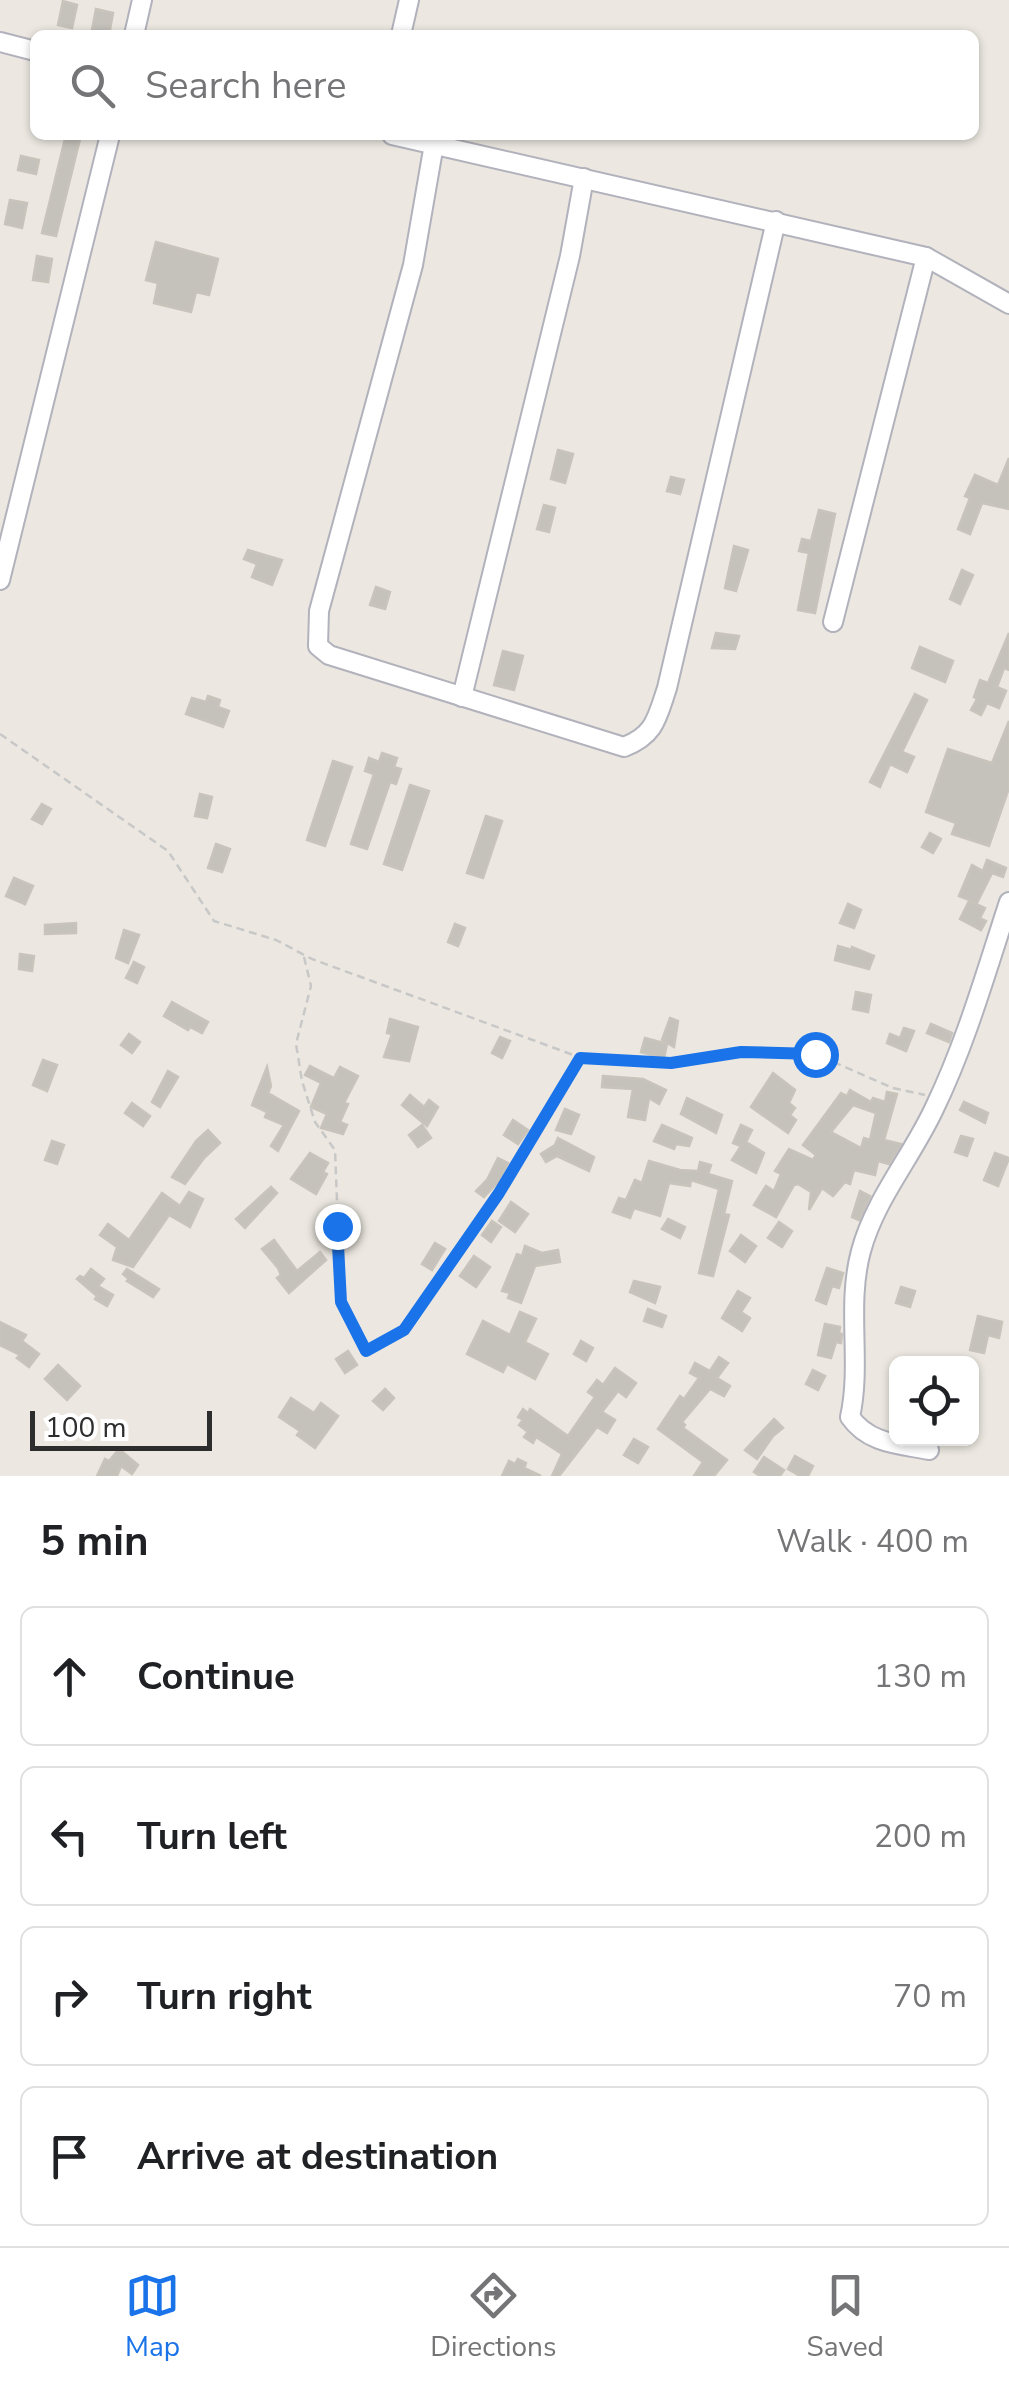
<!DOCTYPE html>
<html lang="en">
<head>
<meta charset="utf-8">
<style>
  :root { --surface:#fff; --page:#f6f6f6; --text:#202124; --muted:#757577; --line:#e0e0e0; --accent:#1a73e8 }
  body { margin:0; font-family:"Nunito Sans",sans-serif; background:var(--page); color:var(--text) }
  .controls { position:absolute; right:30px; bottom:30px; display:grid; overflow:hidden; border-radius:15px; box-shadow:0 2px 8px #0004 }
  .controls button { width:90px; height:90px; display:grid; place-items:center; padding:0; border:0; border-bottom:2px solid var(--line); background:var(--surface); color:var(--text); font:50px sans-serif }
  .scale { position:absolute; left:30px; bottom:25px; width:182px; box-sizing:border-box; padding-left:10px; border:5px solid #2d2d2d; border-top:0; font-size:28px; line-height:35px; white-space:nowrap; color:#2d2d2d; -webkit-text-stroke:8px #fff; paint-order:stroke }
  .stop { position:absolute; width:30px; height:30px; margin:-22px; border:8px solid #1a73e8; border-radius:50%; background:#fff }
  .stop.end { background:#1a73e8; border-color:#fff; box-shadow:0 2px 10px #0008 }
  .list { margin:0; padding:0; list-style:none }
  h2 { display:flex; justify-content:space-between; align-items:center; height:130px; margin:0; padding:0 40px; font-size:42px }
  h2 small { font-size:32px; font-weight:400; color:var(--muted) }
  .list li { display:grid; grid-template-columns:65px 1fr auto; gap:30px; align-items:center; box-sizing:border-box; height:140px; margin:0 20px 20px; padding:0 20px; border:2px solid var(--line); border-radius:15px }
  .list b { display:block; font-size:38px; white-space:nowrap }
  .list em { font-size:32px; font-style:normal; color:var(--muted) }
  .icon { flex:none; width:55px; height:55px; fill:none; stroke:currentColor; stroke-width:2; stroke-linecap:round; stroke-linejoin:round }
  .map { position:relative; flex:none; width:1009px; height:1476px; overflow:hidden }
  .search { position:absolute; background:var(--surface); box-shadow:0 2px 8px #0004; left:30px; right:30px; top:30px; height:110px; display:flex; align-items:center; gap:25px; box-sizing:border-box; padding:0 35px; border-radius:15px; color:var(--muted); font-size:38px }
  .sheet { height:770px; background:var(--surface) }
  nav { display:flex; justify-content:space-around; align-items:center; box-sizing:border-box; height:140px; border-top:2px solid var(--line); background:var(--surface); font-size:28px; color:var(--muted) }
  nav a { display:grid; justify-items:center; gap:5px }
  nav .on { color:var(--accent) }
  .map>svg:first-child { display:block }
  .building { fill:#c5c2bc; stroke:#c8c4bb; stroke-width:2.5; fill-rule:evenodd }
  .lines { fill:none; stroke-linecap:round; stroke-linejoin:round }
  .minor-casing { stroke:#b1b2bb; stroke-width:22 }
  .path { stroke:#c8c8c8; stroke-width:2.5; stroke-dasharray:8 5; stroke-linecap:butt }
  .minor { stroke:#fff; stroke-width:18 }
  .route { stroke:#1a73e8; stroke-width:12 }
</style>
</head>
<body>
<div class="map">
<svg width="1009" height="1476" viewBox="0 0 1009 1476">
  <rect width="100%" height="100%" fill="#ece8e1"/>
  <g class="building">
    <polygon points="63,1 77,5 72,28 58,25"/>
    <polygon points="96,9 113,13 109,35 91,35"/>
    <polygon points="66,135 81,135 56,236 42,233"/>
    <polygon points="21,156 39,160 36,174 18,170"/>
    <polygon points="10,200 27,203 22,228 5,224"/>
    <polygon points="156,242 218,259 209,295 196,292 191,312 154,303 158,283 146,280"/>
    <polygon points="37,256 52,259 48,282 33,280"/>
    <polygon points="558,450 573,454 565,483 551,479"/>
    <polygon points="1009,458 1009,509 982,503 970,534 958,529 970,498 965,496 975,475 998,485"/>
    <polygon points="671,477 684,480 680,494 667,491"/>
    <polygon points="544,505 555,508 549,532 537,529"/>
    <polygon points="819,510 835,514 815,613 798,610 809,553 799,551 802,539 811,541"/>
    <polygon points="734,546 748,550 736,591 725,588"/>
    <polygon points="248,550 282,560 272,585 252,577 257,564 244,559"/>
    <polygon points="962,570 973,575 960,604 950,599"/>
    <polygon points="376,587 390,592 385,609 370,605"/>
    <polygon points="716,633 739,636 735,649 712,648"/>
    <polygon points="1009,633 1009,670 1004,668 997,687 1006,691 999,708 987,703 981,715 971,710 977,699 974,697 980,680 988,683"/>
    <polygon points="920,647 953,661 945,682 912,668"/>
    <polygon points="503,651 523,656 514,690 494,685"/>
    <polygon points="915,694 927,700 902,752 914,757 907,772 890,764 880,787 870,782"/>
    <polygon points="208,696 220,700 218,707 229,711 223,727 186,714 192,698 206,702"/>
    <polygon points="1009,721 1009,788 989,846 952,834 956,823 926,812 948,749 992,763"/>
    <polygon points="382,753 397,758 394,767 401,769 396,784 390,782 367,849 351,844 374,774 365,771 369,758 379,762"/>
    <polygon points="333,761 352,767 325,846 307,840"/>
    <polygon points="410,785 429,791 402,870 384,864"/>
    <polygon points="200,794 212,797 207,818 195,816"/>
    <polygon points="42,804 51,809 42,824 32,819"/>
    <polygon points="486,816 502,821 483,878 467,873"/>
    <polygon points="930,833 941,839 933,853 922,847"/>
    <polygon points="216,844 230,849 222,872 208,868"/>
    <polygon points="987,860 1006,868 1003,877 992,873 977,903 959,896 972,865 983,871"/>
    <polygon points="14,878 33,886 25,904 6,896"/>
    <polygon points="969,901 985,908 980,918 986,921 981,930 960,919"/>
    <polygon points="848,904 861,910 854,928 840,923"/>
    <polygon points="76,923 76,933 45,934 45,925"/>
    <polygon points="455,924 465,928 458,946 448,942"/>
    <polygon points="124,930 139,935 128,963 116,958"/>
    <polygon points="838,946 852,950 852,947 874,956 869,969 835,960"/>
    <polygon points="20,954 34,956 32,971 19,969"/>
    <polygon points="134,962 144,967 137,983 126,978"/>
    <polygon points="856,992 871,995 868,1012 853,1009"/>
    <polygon points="172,1002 208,1022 202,1033 190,1027 188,1030 164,1016"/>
    <polygon points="670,1018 678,1021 674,1047 662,1040"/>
    <polygon points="390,1019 418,1027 409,1061 384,1057 392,1034 387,1033"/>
    <polygon points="931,1024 952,1033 949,1042 927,1033"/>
    <polygon points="904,1028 914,1031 906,1051 887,1043 890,1034 900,1038"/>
    <polygon points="129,1034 140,1042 132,1053 121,1045"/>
    <polygon points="500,1037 510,1041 502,1058 492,1053"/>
    <polygon points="645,1038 667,1044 664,1058 641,1052"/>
    <polygon points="43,1060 57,1065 47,1091 33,1085"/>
    <polygon points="310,1066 334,1078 340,1067 358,1076 344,1103 348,1104 340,1122 347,1125 343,1134 321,1128 327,1114 311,1107 321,1083 305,1075"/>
    <polygon points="267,1067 271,1086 268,1093 299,1111 278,1151 271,1146 284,1125 265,1117 267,1112 252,1105"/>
    <polygon points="168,1071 178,1077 160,1107 152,1102"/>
    <polygon points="773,1073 795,1090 789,1103 795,1108 790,1115 796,1120 788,1133 751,1107"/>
    <polygon points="603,1076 643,1079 666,1090 659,1104 649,1098 645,1120 628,1117 633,1089 602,1087"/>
    <path d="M850,1090L871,1102L873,1098L885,1102L887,1092L897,1094L884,1140L901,1144L889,1164L878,1161L875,1175L854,1170L850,1184L845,1182L833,1196L822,1188L809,1210L811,1192L798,1184L794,1185L776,1217L754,1205L766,1186L774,1191L781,1174L775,1171L789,1149L813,1160L816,1155L803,1145L841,1093L847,1096ZM853,1105L876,1113L870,1140L864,1138L861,1148L831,1132Z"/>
    <polygon points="410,1095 424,1107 429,1100 438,1107 427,1126 402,1105"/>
    <polygon points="687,1098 722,1115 716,1133 681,1114"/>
    <polygon points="964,1102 988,1113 985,1123 960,1110"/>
    <polygon points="132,1103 150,1116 143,1126 125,1113"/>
    <polygon points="565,1109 579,1115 571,1134 556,1130"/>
    <polygon points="513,1120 528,1130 518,1144 504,1135"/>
    <polygon points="422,1125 431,1138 418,1147 409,1135"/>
    <polygon points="662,1125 692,1138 689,1146 676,1144 674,1149 654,1141"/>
    <polygon points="741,1125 752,1130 746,1142 764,1153 756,1173 732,1160 741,1146 733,1143"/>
    <polygon points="208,1130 220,1143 204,1158 185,1184 172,1177 196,1141"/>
    <polygon points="961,1136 973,1139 967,1156 955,1152"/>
    <polygon points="558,1138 594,1157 589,1171 557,1156 546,1162 541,1154 555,1145"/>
    <polygon points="52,1141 64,1145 57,1164 45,1160"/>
    <polygon points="310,1153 328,1163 323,1172 327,1174 316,1194 291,1179"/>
    <polygon points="995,1153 1009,1158 998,1186 984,1180"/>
    <polygon points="498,1158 508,1163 498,1182 484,1197 476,1191 487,1180"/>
    <polygon points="649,1161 680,1170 698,1171 700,1162 711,1165 708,1174 732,1181 724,1214 729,1215 713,1276 699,1273 719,1189 691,1180 690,1186 669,1183 660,1216 634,1208 630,1218 613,1212 619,1198 626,1200 635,1180 642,1183"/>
    <polygon points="271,1187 277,1193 245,1228 236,1219"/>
    <polygon points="860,1191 870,1196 859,1220 852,1217"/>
    <polygon points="189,1192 203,1199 190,1227 169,1215 133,1267 113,1260 117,1247 100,1235 108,1224 129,1240 162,1193 180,1206"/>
    <polygon points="511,1202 528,1214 515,1232 499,1221"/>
    <polygon points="668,1219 685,1227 680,1238 662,1229"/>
    <polygon points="492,1221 501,1227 491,1242 482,1235"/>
    <polygon points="779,1222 792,1231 782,1247 768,1238"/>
    <polygon points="741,1235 756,1246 745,1262 730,1251"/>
    <polygon points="274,1240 297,1271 320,1252 326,1260 289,1293 277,1278 281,1275 278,1268 262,1249"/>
    <polygon points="435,1243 445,1249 432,1270 422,1264"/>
    <polygon points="525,1246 542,1253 558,1250 560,1262 535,1266 521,1303 508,1298 510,1293 502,1291 517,1254 522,1256"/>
    <polygon points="474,1256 490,1267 476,1287 460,1276"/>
    <polygon points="827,1268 843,1273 839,1288 832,1286 826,1304 816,1300"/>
    <polygon points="91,1269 104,1279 98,1286 113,1295 107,1306 95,1299 97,1296 77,1279 80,1276 84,1278"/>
    <polygon points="127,1269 159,1289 153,1297 127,1281 129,1279 123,1274"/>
    <polygon points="634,1281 660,1287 655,1303 630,1292"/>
    <polygon points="901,1287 915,1291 910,1307 896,1303"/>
    <polygon points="738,1291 750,1298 741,1312 750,1318 742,1331 722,1318"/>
    <polygon points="648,1309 666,1316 662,1327 644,1321"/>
    <polygon points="520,1312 536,1319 525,1342 548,1354 535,1379 507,1364 503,1372 467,1354 483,1321 510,1335"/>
    <polygon points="978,1316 1002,1322 999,1338 988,1335 984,1353 970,1350"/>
    <polygon points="0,1322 26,1335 22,1341 39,1354 29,1367 17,1358 20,1355 0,1345"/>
    <polygon points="825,1324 840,1327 839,1333 842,1334 841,1343 836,1342 831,1358 818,1355"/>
    <polygon points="581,1341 593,1348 586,1361 574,1354"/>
    <polygon points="348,1351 357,1365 345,1373 336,1359"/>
    <polygon points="719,1357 728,1363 717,1378 730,1386 724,1396 710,1389 682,1422 685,1425 683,1428 727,1460 714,1476 694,1476 703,1462 658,1429 680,1396 684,1399 699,1378 690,1373 695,1363 710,1371"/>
    <polygon points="58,1365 80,1386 67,1400 45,1379"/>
    <polygon points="615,1368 636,1383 626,1397 618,1391 602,1412 615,1420 607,1433 597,1427 559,1476 552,1476 562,1454 536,1437 533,1443 524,1437 528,1432 519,1425 523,1420 518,1417 523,1409 528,1413 530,1409 568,1436 595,1397 588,1392 597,1380 603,1385"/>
    <polygon points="813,1370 825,1376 818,1390 806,1384"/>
    <polygon points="385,1389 394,1398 383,1410 373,1401"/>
    <polygon points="291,1398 314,1413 321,1403 338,1416 315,1448 297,1435 300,1431 279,1417"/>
    <polygon points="774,1419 783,1428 773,1436 757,1459 745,1450"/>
    <polygon points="634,1439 648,1447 638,1463 624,1455"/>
    <polygon points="119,1449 138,1465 132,1474 121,1466 117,1476 97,1476 105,1459 109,1461"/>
    <polygon points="795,1456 813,1466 808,1476 800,1476 788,1469"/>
    <polygon points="764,1457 784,1470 780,1476 760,1476 754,1472"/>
    <polygon points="518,1459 526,1463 524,1468 541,1476 502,1476 509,1461 515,1464"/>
  </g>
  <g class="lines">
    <g class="minor-casing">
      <g id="minor">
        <polyline points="134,35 142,0"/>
        <polyline points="401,35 409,0"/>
        <polyline points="0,42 35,51"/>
        <polyline points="392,135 926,257 1009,304"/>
        <path d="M434,144L413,265L319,611L318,646L329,655L624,747C655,735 657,718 667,688L776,221"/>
        <polyline points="0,580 110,135"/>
        <polyline points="833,622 926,257"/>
        <polyline points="462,697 570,256 584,178"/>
        <path d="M929,1450C899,1444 869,1444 850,1417C862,1363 846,1306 861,1251C875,1199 911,1158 934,1109C966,1043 986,972 1009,902"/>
      </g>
    </g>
    <g class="path">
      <polyline points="0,734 168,851 214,921 276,940 312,959 587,1060 671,1063 741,1052 815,1054 893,1088 925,1095"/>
      <polyline points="304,957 311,986 296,1044 302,1081 315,1122 335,1150 341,1301 366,1351 403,1331 499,1193 579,1059"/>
    </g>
    <use href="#minor" class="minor"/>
  </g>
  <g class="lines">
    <polyline class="route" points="337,1226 341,1302 366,1351 404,1330 499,1193 580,1058 671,1063 741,1052 815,1054"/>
  </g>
</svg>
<div class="controls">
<button><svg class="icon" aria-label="locate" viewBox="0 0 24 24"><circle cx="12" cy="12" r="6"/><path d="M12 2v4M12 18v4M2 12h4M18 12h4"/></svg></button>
</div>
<div class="scale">100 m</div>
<div class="stop" style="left:815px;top:1054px"></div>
<div class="stop end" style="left:337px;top:1226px"></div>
<div class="search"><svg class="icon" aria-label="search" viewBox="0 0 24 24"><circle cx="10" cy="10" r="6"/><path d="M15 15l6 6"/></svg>Search here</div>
</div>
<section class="sheet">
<h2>5 min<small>Walk · 400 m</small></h2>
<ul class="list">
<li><svg class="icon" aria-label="ahead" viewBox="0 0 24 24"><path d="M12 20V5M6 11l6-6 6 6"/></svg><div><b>Continue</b></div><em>130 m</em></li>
<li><svg class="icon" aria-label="left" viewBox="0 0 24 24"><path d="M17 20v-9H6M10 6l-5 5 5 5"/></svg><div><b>Turn left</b></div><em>200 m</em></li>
<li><svg class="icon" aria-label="right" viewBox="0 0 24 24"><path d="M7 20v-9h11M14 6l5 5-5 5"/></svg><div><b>Turn right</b></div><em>70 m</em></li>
<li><svg class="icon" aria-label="arrive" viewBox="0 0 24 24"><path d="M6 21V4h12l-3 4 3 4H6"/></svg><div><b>Arrive at destination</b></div></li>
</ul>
</section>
<nav>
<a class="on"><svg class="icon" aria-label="map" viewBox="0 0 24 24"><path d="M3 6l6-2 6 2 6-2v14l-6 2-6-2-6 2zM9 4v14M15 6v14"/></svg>Map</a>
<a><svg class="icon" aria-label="directions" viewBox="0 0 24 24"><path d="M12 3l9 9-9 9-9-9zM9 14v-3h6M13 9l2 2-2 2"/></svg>Directions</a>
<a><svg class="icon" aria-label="saved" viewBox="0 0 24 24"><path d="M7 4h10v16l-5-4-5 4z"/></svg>Saved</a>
</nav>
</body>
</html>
